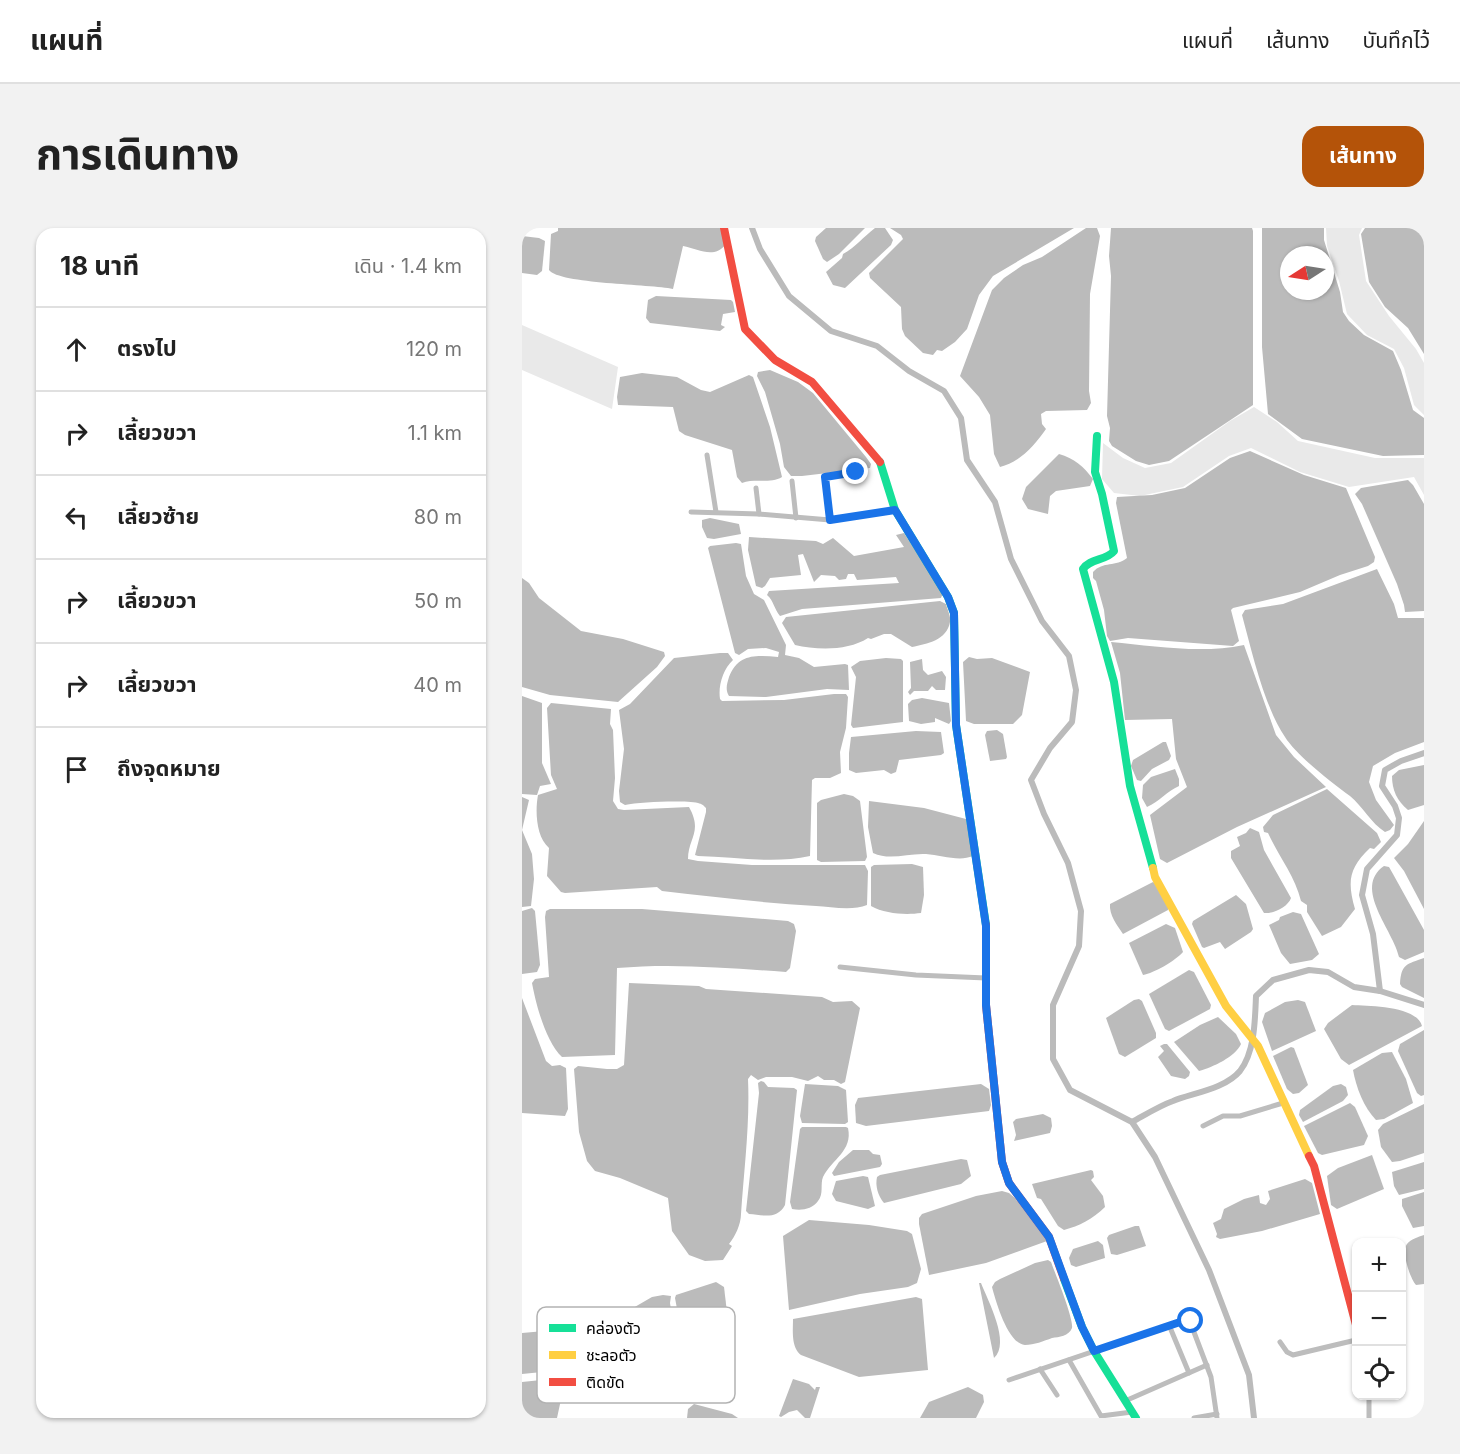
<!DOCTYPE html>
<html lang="th">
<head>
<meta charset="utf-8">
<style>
  :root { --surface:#fff; --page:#f2f2f2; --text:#222; --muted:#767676; --line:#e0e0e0; --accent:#b45309 }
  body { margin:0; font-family:Inter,"Noto Sans Thai",sans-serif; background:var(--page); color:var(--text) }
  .controls { position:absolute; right:18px; bottom:18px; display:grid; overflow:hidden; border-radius:12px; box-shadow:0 2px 4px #0004 }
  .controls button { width:54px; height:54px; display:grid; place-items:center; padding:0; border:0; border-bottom:2px solid var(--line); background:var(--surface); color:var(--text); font:30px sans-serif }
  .compass { position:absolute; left:758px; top:18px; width:54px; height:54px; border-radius:50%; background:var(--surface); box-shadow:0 2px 4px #0004; rotate:258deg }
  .stop { position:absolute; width:18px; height:18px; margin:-14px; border:4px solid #1a73e8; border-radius:50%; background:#fff }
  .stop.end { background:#1a73e8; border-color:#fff; box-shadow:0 2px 6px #0008 }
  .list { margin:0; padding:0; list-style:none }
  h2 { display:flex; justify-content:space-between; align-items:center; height:78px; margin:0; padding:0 24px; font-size:26px }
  h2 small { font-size:20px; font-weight:400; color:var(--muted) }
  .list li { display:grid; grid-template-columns:39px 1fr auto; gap:18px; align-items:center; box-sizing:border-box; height:84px; padding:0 24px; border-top:2px solid var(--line) }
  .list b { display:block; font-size:22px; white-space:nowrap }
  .list em { font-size:20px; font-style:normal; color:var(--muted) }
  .icon { flex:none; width:33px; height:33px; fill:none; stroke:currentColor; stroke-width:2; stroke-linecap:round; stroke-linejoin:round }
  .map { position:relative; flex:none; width:902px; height:1190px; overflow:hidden; border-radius:18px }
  header { display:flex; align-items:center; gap:36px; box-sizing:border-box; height:84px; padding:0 30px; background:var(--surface); border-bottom:2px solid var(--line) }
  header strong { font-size:28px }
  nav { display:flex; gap:33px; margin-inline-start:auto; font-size:21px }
  .intro { display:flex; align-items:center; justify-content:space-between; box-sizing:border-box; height:144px; padding:0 36px }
  h1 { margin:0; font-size:42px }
  .button { padding:15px 27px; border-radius:18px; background:var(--accent); color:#fff; font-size:21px; font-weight:700 }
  main { display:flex; gap:36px; padding:0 36px }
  aside { flex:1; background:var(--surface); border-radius:18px; box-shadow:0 2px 4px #0004 }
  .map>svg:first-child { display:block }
  .green { fill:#e9e9e9 }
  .water { fill:#bbb; fill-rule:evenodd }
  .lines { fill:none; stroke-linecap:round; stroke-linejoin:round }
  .canal { stroke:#bbb; stroke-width:6 }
  .street { stroke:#bdbdbd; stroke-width:5 }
  .fast { stroke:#16e098; stroke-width:8 }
  .slow { stroke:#ffcf43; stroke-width:8 }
  .jam { stroke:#f24e42; stroke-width:8 }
  .route { stroke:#1a73e8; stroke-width:8 }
  .key { fill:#fff; stroke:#b2b2b2; stroke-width:1.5 }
  .key-label { font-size:16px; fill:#000 }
</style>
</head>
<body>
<header>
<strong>แผนที่</strong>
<nav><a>แผนที่</a><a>เส้นทาง</a><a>บันทึกไว้</a></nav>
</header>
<div class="intro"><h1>การเดินทาง</h1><a class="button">เส้นทาง</a></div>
<main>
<aside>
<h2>18 นาที<small>เดิน · 1.4 km</small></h2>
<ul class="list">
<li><svg class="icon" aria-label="ahead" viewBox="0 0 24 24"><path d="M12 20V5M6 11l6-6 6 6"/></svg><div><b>ตรงไป</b></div><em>120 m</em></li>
<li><svg class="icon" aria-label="right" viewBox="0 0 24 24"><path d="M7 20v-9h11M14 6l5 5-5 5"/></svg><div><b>เลี้ยวขวา</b></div><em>1.1 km</em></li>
<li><svg class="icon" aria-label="left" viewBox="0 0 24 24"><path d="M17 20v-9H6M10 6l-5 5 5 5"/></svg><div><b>เลี้ยวซ้าย</b></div><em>80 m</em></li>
<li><svg class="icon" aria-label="right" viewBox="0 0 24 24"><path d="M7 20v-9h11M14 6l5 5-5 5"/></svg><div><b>เลี้ยวขวา</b></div><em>50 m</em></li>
<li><svg class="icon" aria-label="right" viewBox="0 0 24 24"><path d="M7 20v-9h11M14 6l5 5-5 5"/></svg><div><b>เลี้ยวขวา</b></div><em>40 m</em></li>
<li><svg class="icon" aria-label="arrive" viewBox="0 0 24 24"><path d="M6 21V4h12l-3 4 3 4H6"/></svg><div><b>ถึงจุดหมาย</b></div></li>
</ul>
</aside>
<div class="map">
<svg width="902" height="1190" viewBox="0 0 902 1190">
  <rect width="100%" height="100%" fill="#fff"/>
  <g class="green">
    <polygon points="804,0 840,0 837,7 844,53 867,88 894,121 902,135 902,187 892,177 882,140 872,121 845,107 825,86 817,53 805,18"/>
    <polygon points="0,97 96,139 90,181 0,142"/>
    <polygon points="732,179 755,194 776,213 853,230 902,230 902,267 892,249 827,259 778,244 729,220 707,228 661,259 618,268 592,265 580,251 581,215 601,230 623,240 649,235 708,193"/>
  </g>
  <g class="water">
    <path d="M36,0H199L203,17C192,31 176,21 161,18L151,61C129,56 37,56 27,42L29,6L36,3Z"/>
    <polygon points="304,0 343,0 317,26 305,34 301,31 293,13 294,9"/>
    <path d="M353,0H363L371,12L369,17L323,60L311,57L304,44L320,30L321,26C334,19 341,9 353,0Z"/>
    <polygon points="368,0 552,0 471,48 457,67 445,101 433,114 420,123 415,122 411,127 401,125 383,108 380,101 379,79 348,50 347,45 381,11 379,7"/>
    <path d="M564,0H575L578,8L568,66L567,163L569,175L565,182L524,183L519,186L520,196L524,201C513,217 497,235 478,239L472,226L468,187L457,169L438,148L470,62L482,50L501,37L520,29Z"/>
    <polygon points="589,0 730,0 731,3 731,177 647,233 627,237 614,233 590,218 587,213 588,200 585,188 589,48 587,28"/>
    <path d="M740,0H802V12L818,64L821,84L827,93L842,107L871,123L879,142L891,182L902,190V227L861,228L780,211L746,186L740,119ZM767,27H803V63H767Z"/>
    <polygon points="843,0 902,0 902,126 886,100 863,79 847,54 839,6"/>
    <polygon points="0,8 17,10 23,13 20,43 15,47 0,45"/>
    <polygon points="134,68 209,72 211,74 213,84 201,86 199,97 203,99 198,103 128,95 124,90 126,72"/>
    <polygon points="248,142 276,154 291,165 344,229 349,236 348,240 280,248 269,248 262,239 258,216 243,164 235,148 236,144"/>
    <path d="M120,145L155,149L179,162L188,164L227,147L231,149L248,199L260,249C249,256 232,250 220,255L215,249L210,222L163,207L157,203L151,179L96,177L95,169L98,149Z"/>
    <path d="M728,223L782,247L824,260L853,329L852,334L846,338L818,347L778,364L711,380L709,382L717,413L711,418L606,410L588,413L585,408L582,382L574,353L571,350V344C581,333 594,339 605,330L594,275L595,269L630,267L663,260L708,230Z"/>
    <path d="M537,226C552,230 562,239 571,251L568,258L534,263L528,268L526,286L506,281L500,271L504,259Z"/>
    <polygon points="886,252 891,257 902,276 902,383 883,384 882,377 875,356 840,276 833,266 839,260"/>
    <polygon points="188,290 217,296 219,306 192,311 185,310 180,299 180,292"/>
    <path d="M382,305L421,365L419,370L280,381L258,388C252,381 252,373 245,367L247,363L377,355L374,349L335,352L332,346H326L324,351L317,352L313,348L299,347L292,354L281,326L276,327L279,347L248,350L243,358L240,360L234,358L226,322L227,309L294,313L301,316L311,310L332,328L382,319L374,307Z"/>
    <path d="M214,315L219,316L224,348L232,366L242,372L264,417L263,427L277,430L292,439L323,436L326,437L327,462L305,461L244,469L207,468C203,461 205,456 207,449C216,425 235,427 256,429L257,424L244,420L226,421L217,427L213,425L186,320L188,318Z"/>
    <path d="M855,341L872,376L876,390H902V514L873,525L851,538L847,554L854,572L872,597L868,602L863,604C849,595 841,579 828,568C809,554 775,528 763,509C742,478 730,424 720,387L723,382L761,376Z"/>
    <polygon points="0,350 7,355 17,370 59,403 101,411 142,424 143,428 135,439 96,474 28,467 0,459"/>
    <path d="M418,373L424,376C425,381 429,388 428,394C425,412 405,416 390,419L369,406H362L349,411L346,410C326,423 295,422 273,417L260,395L264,389Z"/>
    <path d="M589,414C632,418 679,426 722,417L754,507L772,529L804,559L715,599L645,635L638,631L628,587L665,559L654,531L650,491L603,492L598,445Z"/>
    <path d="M198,425H206L211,432C201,441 196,458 198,471L200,473L262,472L312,466H324L326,469L324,500L318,524L319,545L308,550H293L290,552L288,628C253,636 213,629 176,628L173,627L184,584V580C181,577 180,576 176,575C161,572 118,574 103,577L98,574L97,563L102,521L97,482L108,476L152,430Z"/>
    <polygon points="447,429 455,431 470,430 508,444 500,487 491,496 452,496 444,493 441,434"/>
    <polygon points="364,430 379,431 381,433 381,494 331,500 329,497 334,449 329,439 338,433"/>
    <polygon points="400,431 401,442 406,447 420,443 424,449 423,462 414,462 410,458 406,463 392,463 388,467 386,464 389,460 388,434"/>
    <polygon points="0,468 20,475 20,535 29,556 18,558 15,567 0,566"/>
    <polygon points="400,470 427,475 429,493 427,496 413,490 413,494 399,496 387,493 386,476 390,472"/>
    <path d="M29,475L89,481L88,496L91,502L93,550L91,573L96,581L102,582L167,579C181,604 166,610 166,631L176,633L230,637H343L346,643L345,677C331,683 309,679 294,678C242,675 192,669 140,663L135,659L43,665L39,664L25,648L27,620C14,609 13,583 16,567L35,561L29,547L25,480Z"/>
    <polygon points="475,502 481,506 485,529 484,531 468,533 463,507 465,503"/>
    <polygon points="394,503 419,504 422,525 419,527 377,532 374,544 369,546 362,542 334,545 327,542 327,525 329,509"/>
    <polygon points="641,514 644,514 649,528 647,532 630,541 619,553 615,552 609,538 611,532"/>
    <path d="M902,537V577L886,582C875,573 870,562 870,548L877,542Z"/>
    <path d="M653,541L657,551V558C645,563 637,574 625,579L620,570L621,557L629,549Z"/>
    <path d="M805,561L855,605L859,614L852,621L848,620C827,640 825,653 833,681L819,699L800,708L785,684V677L779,673C773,648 757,629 746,605L742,604L741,599L751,587Z"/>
    <polygon points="322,566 331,568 338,573 345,629 343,633 299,634 295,632 295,575 299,572"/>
    <polygon points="0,569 7,572 0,602 10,626 12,651 9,678 0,679"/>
    <path d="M347,573L402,580L444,591L451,628C437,634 419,627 404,626C386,625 368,633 351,625L346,599Z"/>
    <polygon points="902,593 902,681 882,643 872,630 886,616"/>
    <path d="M728,600L737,604L742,622L769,670C766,679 751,686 742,685L709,630V623L718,618L715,609L724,605Z"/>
    <path d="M390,636L401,639L402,667L399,685C384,687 363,686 349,678V639L352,637Z"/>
    <path d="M862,638L867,639L871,646L902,702V724L883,732L877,729C872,703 830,660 862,638Z"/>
    <path d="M631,654L634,656L646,678V682L601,706C595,697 587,687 588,676Z"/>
    <polygon points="714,667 724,676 731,701 729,704 703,721 698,714 682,720 680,719 670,696 671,693"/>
    <polygon points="10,680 13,683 18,737 15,744 0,746 0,683"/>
    <path d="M28,681H120L266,693L272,696L274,703L268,740L264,744C208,740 151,735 95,740L93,827L40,829C24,814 14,777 10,755L13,751L27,749L23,689L24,683Z"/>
    <polygon points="771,684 779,686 797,726 790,732 768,736 759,725 747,697 757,692 758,689"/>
    <path d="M644,696L653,700L661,724C653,733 632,745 621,747L607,715Z"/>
    <path d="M902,730V770L880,759L878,756C879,736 885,736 902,730Z"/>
    <polygon points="667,742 672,744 689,777 688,781 647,803 643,801 627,766"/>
    <path d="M107,755L177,758L184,761L300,769L311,774L330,773L338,780L323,854L319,856L312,852H302L296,848L286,853L270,849H244L236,852L229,847L226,851C228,896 222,942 219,986C219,996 213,1009 207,1016L210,1018L201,1032L183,1033L167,1027L150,1003L146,970L98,950L73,943L65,933L57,904L52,841L56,838L85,841H95L102,837Z"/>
    <polygon points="0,770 24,833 30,838 38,837 44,840 46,881 43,888 0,885"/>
    <polygon points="617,771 620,773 634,805 634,810 603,829 597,826 584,790 612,772"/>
    <polygon points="776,772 783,774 794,803 750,823 740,794 743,785 763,774"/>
    <path d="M830,777C848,778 895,778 900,798L827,837L819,831L802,801L806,795Z"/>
    <path d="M696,789L714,806L719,816C713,829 691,839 677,843L652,814L678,797Z"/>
    <polygon points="902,802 902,867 899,868 895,865 876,823 878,816"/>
    <polygon points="642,816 645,816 668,844 667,848 663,851 649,848 636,829 642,823 638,818"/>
    <polygon points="769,819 772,820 786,857 777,865 771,866 765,861 751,828"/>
    <path d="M870,824L884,851L891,875L862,891L854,892C842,880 834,859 831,842L860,825Z"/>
    <path d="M239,853L242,854L246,859L272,860L275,862L263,977C255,992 241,987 227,986L224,983L237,865L236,855Z"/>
    <polygon points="283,856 316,858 324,862 326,894 323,896 280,895 278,888"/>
    <polygon points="459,856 467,861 469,877 467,883 344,898 334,895 333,877 336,870"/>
    <polygon points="819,856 824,859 826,867 821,873 781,894 777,887 778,882 811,858"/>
    <polygon points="828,875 833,879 846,908 842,917 800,927 796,925 782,898"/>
    <polygon points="902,876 902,925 878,933 870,934 859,919 856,902 861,896"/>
    <polygon points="521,886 529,890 530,898 528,905 492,913 494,907 491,894 494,891"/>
    <path d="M280,899H324L326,900C331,923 310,931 301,949C298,956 302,966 296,973C290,981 280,983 270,981L268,974L278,901Z"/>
    <polygon points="331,922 347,922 351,926 358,927 360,936 358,939 312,948 310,945 317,934"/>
    <polygon points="850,927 862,961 815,981 809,977 805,948 816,940"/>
    <path d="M439,931L445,932L449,948L439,956L362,975C356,968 353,958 355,949L358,947Z"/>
    <polygon points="902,934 902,961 877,967 872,958 870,944"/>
    <path d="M569,942L571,943L572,949L569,952L581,968L583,979C571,991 557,998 542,1002L536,998L519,971L515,970L510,956Z"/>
    <polygon points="341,948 346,949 353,978 346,981 314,973 310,966 314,953"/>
    <polygon points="783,951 790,955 798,986 740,1003 698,1011 694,1009 695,1006 691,995 699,991 702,981 722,971 737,967 738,975 744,977 748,971 746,963"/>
    <polygon points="480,963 487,965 493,970 525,1013 464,1035 407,1047 397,996 397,990 400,986 454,968"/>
    <polygon points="902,964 902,998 891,1000 880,978 880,971"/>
    <polygon points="287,992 347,997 385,1003 390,1006 399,1041 395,1055 386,1059 338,1066 267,1082 261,1008"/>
    <polygon points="613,998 617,998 624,1018 595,1027 589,1026 585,1010 587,1007"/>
    <path d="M902,1007V1056L894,1057C888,1050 879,1024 885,1016C889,1011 896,1009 902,1007Z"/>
    <polygon points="576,1013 581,1017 583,1030 554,1039 549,1037 547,1030 551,1021"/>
    <path d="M526,1032L529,1034C533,1045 552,1091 550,1100C547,1108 537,1109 530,1110C522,1113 512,1117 503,1117C486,1116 474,1074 470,1059L473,1054L478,1051L513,1035Z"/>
    <polygon points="194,1054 202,1059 207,1101 167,1114 163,1113 160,1108 153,1070 154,1067"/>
    <path d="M457,1055H459C466,1073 489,1115 472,1130Z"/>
    <polygon points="141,1067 149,1068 148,1075 152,1101 115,1118 105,1131 105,1138 102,1141 76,1151 68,1151 76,1116 78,1112 89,1105 92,1091 130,1069"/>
    <path d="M394,1069L400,1071L406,1142L337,1149L279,1127C269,1119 271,1103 271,1091Z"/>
    <polygon points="34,1102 50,1141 0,1146 0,1105"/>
    <polygon points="48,1149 47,1153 43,1153 35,1190 0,1190 0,1154"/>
    <polygon points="271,1151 287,1156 293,1162 294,1159 298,1159 288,1190 283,1190 275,1182 267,1184 259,1189 257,1188"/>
    <polygon points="446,1159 461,1167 462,1174 454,1190 398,1190 407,1174"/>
    <polygon points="172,1176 210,1186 216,1190 165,1190 166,1181"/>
  </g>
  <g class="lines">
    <g class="canal">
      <polyline points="230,0 238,21 267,68 309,103 355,118 387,143 422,163 439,190 445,232 473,274 489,331 520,393 547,428 554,462 550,494 528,520 509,552 522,586 546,635 559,683 557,718 531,777 531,831 548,862 610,894 633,929 687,1042 727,1147 732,1190"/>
      <polyline points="858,763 851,706 840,667 845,641 875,607 877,590 873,578 860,558 863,542 879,533 902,525"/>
      <path d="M610,894C623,887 637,878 651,873C671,865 703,861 718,843C733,824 733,791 734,768L751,752L787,742L806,744L832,759L858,763L902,777"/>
    </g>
    <g class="street">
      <polyline points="185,227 194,284"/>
      <polyline points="270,253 274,290"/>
      <polyline points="234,260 237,286"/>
      <polyline points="169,284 237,286 308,292 373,282"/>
      <polyline points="308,292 303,249 334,244"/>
      <polyline points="318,739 394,747 464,750"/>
      <polyline points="681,898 701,888 718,888 761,875"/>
      <polyline points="647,1097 667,1145"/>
      <polyline points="758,1114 765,1124 771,1127 834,1112"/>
      <polyline points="547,1132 579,1188 610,1184"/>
      <polyline points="518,1141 535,1167"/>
      <polyline points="487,1152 667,1091 689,1149 695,1190"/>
      <polyline points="603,1173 685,1137"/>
      <polyline points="672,1190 695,1186"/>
      <polyline points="847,1190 847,1168"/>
    </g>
    <g class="fast">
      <path d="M575,208L573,244L580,266L592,323C584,333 568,330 561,341L592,454L608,558L631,640"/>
      <polyline points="358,234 373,282 426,369 432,385 434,497 464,697"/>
      <polyline points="542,1051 560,1099 572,1123 614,1190"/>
    </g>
    <polyline class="slow" points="631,640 633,649 704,778 736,818 787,928"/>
    <g class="jam">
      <polyline points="202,0 223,101 253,132 290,154 358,234"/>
      <polyline points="464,697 464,777 480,934 487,955 527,1009 542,1051"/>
      <polyline points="787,928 792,938 834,1097"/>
    </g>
  </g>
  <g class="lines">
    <polyline class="route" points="334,244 303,249 308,292 373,282 426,369 432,385 434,497 464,698 464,777 480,934 487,955 527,1009 560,1099 572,1123 664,1092 669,1093"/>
  </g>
  <rect x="15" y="1079" width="198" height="96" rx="9" class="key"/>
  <rect x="27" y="1096" width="27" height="8" fill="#16e098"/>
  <rect x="27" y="1123" width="27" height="8" fill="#ffcf43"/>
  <rect x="27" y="1150" width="27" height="8" fill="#f24e42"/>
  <g class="key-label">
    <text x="64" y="1106">คล่องตัว</text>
    <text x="64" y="1133">ชะลอตัว</text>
    <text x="64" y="1160">ติดขัด</text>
  </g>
</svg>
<div class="controls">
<button>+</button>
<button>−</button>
<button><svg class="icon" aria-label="locate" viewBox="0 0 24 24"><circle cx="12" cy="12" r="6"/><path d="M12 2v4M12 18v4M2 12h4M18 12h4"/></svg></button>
</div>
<svg class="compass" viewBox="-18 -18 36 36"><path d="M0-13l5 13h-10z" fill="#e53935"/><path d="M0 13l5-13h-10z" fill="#767676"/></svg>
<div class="stop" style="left:669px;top:1093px"></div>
<div class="stop end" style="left:334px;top:244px"></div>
</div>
</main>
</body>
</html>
